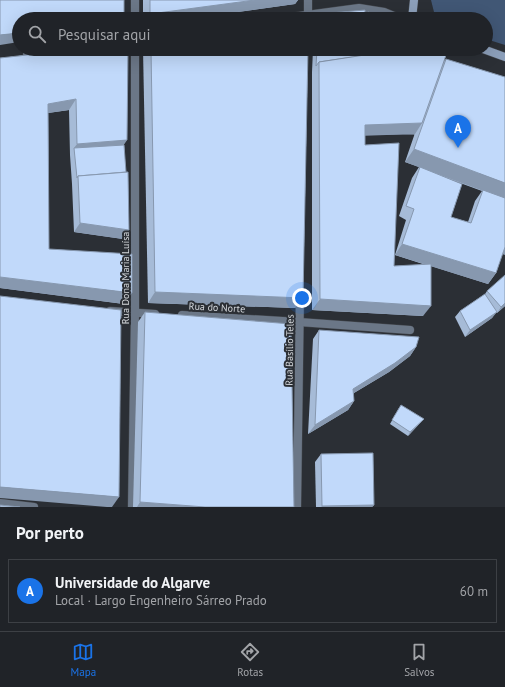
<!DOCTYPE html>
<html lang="pt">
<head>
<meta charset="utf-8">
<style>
  :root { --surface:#202328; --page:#282b30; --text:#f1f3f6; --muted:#a2a4a8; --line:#3d4045; --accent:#1a73e8 }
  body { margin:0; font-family:"PT Sans",sans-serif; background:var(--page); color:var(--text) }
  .you { position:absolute; left:302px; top:298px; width:14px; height:14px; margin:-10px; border:3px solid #fff; border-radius:50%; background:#1a73e8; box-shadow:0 0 0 6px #1a73e833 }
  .badge { display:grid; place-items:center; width:26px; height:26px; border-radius:50%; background:var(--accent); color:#fff; font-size:13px; font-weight:700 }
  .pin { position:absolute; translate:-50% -33px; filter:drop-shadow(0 1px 2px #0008) }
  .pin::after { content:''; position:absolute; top:21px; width:14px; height:12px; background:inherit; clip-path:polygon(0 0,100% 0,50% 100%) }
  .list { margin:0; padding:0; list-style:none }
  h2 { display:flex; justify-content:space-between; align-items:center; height:52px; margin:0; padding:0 16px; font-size:17px }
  h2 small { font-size:13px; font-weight:400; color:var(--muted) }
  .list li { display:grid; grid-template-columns:26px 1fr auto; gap:12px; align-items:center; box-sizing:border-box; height:64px; margin:0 8px 8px; padding:0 8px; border:1px solid var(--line); border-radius:0px }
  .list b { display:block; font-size:15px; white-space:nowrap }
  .list p { margin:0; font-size:13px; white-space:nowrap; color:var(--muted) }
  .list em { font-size:13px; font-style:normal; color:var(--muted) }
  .icon { flex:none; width:22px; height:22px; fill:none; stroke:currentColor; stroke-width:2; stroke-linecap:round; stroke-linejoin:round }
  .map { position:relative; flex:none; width:505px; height:507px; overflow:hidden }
  .search { position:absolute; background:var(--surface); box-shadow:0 4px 16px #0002; left:12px; right:12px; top:12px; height:44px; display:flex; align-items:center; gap:10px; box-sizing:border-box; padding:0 14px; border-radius:22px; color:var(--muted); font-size:15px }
  .sheet { height:124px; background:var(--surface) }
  nav { display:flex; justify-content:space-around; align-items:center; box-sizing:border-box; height:56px; border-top:1px solid var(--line); background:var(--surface); font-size:11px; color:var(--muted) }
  nav a { display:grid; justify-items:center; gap:2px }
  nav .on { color:var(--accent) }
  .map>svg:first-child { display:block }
  .green { fill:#415775 }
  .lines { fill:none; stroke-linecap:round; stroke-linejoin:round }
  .street-casing { stroke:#464a50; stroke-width:9 }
  .secondary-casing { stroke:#464a50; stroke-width:9 }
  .street { stroke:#6b7787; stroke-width:8 }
  .secondary { stroke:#8c9fba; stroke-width:8 }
  .wall { fill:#a6bbd7; fill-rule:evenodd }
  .shaded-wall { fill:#8798af }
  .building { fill:#c1d9fa; stroke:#8798af }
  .labels { text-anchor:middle; stroke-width:4; stroke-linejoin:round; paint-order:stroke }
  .street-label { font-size:10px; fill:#d5d8dc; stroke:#2b2f35 }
</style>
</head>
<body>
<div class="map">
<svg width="505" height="507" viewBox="0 0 505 507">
  <rect width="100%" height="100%" fill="#2b2f35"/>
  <polygon class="green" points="431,0 505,0 505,45 486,39 486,19 439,19 434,12"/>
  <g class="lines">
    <g class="street-casing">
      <g id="street">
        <polyline points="308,18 308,0"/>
        <polyline points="135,19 135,0"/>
        <polyline points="277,19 359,8 384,12 401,19"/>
        <polyline points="27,55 70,49"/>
        <polyline points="110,311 155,314"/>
        <polyline points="182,315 299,322 410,330"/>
        <polyline points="0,503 34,507"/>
        <polyline points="132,507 135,313 135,49"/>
        <polyline points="297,507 300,292"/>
      </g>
    </g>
    <g class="secondary-casing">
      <g id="secondary">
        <polyline points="412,19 414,0"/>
        <polyline points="483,49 505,57"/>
      </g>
    </g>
    <use href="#street" class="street"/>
    <use href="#secondary" class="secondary"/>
  </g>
  <g class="wall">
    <polygon points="143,0 298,0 295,4 187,19 143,19"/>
    <polygon points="368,12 388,19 316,19 319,14 365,17"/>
    <polygon points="81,49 124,145 129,230 123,239 74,232 72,184 70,155 69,110 48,113 49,249 124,304 0,288 0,58"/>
    <polygon points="143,49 308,49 303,298 295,308 148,303"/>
    <path d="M313,49H448L444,61L446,59L502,254L496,273L488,284L431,266L423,316L312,310V72ZM415,133L405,162L419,167L412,178L399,216L406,220L395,255L426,265L394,266L365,145V135L415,134ZM441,176L482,191L475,201L468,222L451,217Z"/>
    <polygon points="487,291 505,306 497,313 496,312 492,318 465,337 455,317 460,311 485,294"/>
    <polygon points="145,312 294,507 133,507 138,322"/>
    <polygon points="319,330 416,347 410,356 389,372 354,393 354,401 348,410 308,434 313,339"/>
    <polygon points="399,408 421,422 408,436 390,424"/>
    <polygon points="321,454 374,505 372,507 316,507 315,462"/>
  </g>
  <g class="shaded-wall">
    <polygon points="255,0 298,0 295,4 187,19 147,19 150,14"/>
    <polygon points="19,33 19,42 0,45 0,35"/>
    <polygon points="76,99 69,110 41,114 48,104"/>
    <polygon points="422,123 415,134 358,136 365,125"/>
    <polygon points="127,140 120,151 74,148 77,144"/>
    <polygon points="414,149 505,183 505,199 405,162"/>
    <polygon points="80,223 129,230 123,239 74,232"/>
    <polygon points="402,244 496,273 488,284 395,255"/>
    <polygon points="505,245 505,255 499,253"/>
    <polygon points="0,277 132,293 124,304 0,288"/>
    <polygon points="155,292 303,298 295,308 148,303"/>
    <polygon points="320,299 431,306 423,316 312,310"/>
    <polygon points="505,303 505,306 497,313 501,307"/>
    <polygon points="497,312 492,318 465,337 470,330"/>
    <polygon points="416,347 410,356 389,372 347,397 353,389"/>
    <polygon points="354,401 348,410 308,434 315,425"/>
    <polygon points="424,419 421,422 408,436 410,432"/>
    <polygon points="0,487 119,497 112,507 107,507 0,498"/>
    <polygon points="140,502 205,507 137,507"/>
    <polygon points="374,505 372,507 321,507 322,506"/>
  </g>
  <g class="building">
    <polygon points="0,0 124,0 124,19 19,19 19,33 0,35"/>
    <polygon points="150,0 255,0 150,14"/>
    <polygon points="365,10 365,19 319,19 319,14"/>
    <polygon points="368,12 388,19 369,19"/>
    <polygon points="309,15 309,19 283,19"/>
    <polygon points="81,49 128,49 127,140 77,144 76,99 48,104 49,249 132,254 132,293 0,277 0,58"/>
    <polygon points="151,49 308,49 303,298 155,292"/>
    <polygon points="317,49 367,49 367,55 319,62 316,66"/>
    <polygon points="371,49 448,49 444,61 422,123 365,125 365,145 399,143 394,266 431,264 431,306 320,299 319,62 371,54"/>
    <polygon points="446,59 505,77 505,183 414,149"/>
    <polygon points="124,145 126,172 78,176 77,178 74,148"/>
    <polygon points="420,167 462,184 451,217 471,223 483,190 505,198 505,247 496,273 402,244 414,209 406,206"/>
    <polygon points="128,172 129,230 80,223 78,176"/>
    <polygon points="505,275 505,303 501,307 487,291"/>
    <polygon points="485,294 497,312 470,330 460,311"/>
    <polygon points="0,296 121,310 119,497 0,487"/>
    <polygon points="145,312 291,324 294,507 205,507 140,502"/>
    <polygon points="319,330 419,337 416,347 395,363 353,389 354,401 315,425"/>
    <polygon points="401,405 424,419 410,432 392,420"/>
    <polygon points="373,453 374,505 322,506 321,454"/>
    <polygon points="0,505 20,507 0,507"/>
  </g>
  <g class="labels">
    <g class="street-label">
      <text transform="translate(125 278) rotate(-90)" y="4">Rua Dona Maria Luísa</text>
      <text transform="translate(217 307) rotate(3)" y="4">Rua do Norte</text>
      <text transform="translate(289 350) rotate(-89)" y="4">Rua Basílio Teles</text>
    </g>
  </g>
</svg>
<div class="you"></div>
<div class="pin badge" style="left:458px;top:148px">A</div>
<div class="search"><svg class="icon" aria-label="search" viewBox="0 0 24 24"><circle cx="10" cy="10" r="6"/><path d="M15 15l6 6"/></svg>Pesquisar aqui</div>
</div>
<section class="sheet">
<h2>Por perto<small></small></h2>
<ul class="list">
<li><span class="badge">A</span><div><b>Universidade do Algarve</b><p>Local · Largo Engenheiro Sárreo Prado</p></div><em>60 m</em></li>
</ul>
</section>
<nav>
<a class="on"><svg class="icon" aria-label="map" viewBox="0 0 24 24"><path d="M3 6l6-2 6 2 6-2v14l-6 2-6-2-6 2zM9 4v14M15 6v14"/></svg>Mapa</a>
<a><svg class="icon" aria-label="directions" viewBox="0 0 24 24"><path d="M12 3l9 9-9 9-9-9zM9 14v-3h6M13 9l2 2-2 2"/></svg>Rotas</a>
<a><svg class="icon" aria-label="saved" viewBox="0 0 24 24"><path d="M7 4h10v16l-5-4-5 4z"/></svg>Salvos</a>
</nav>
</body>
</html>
